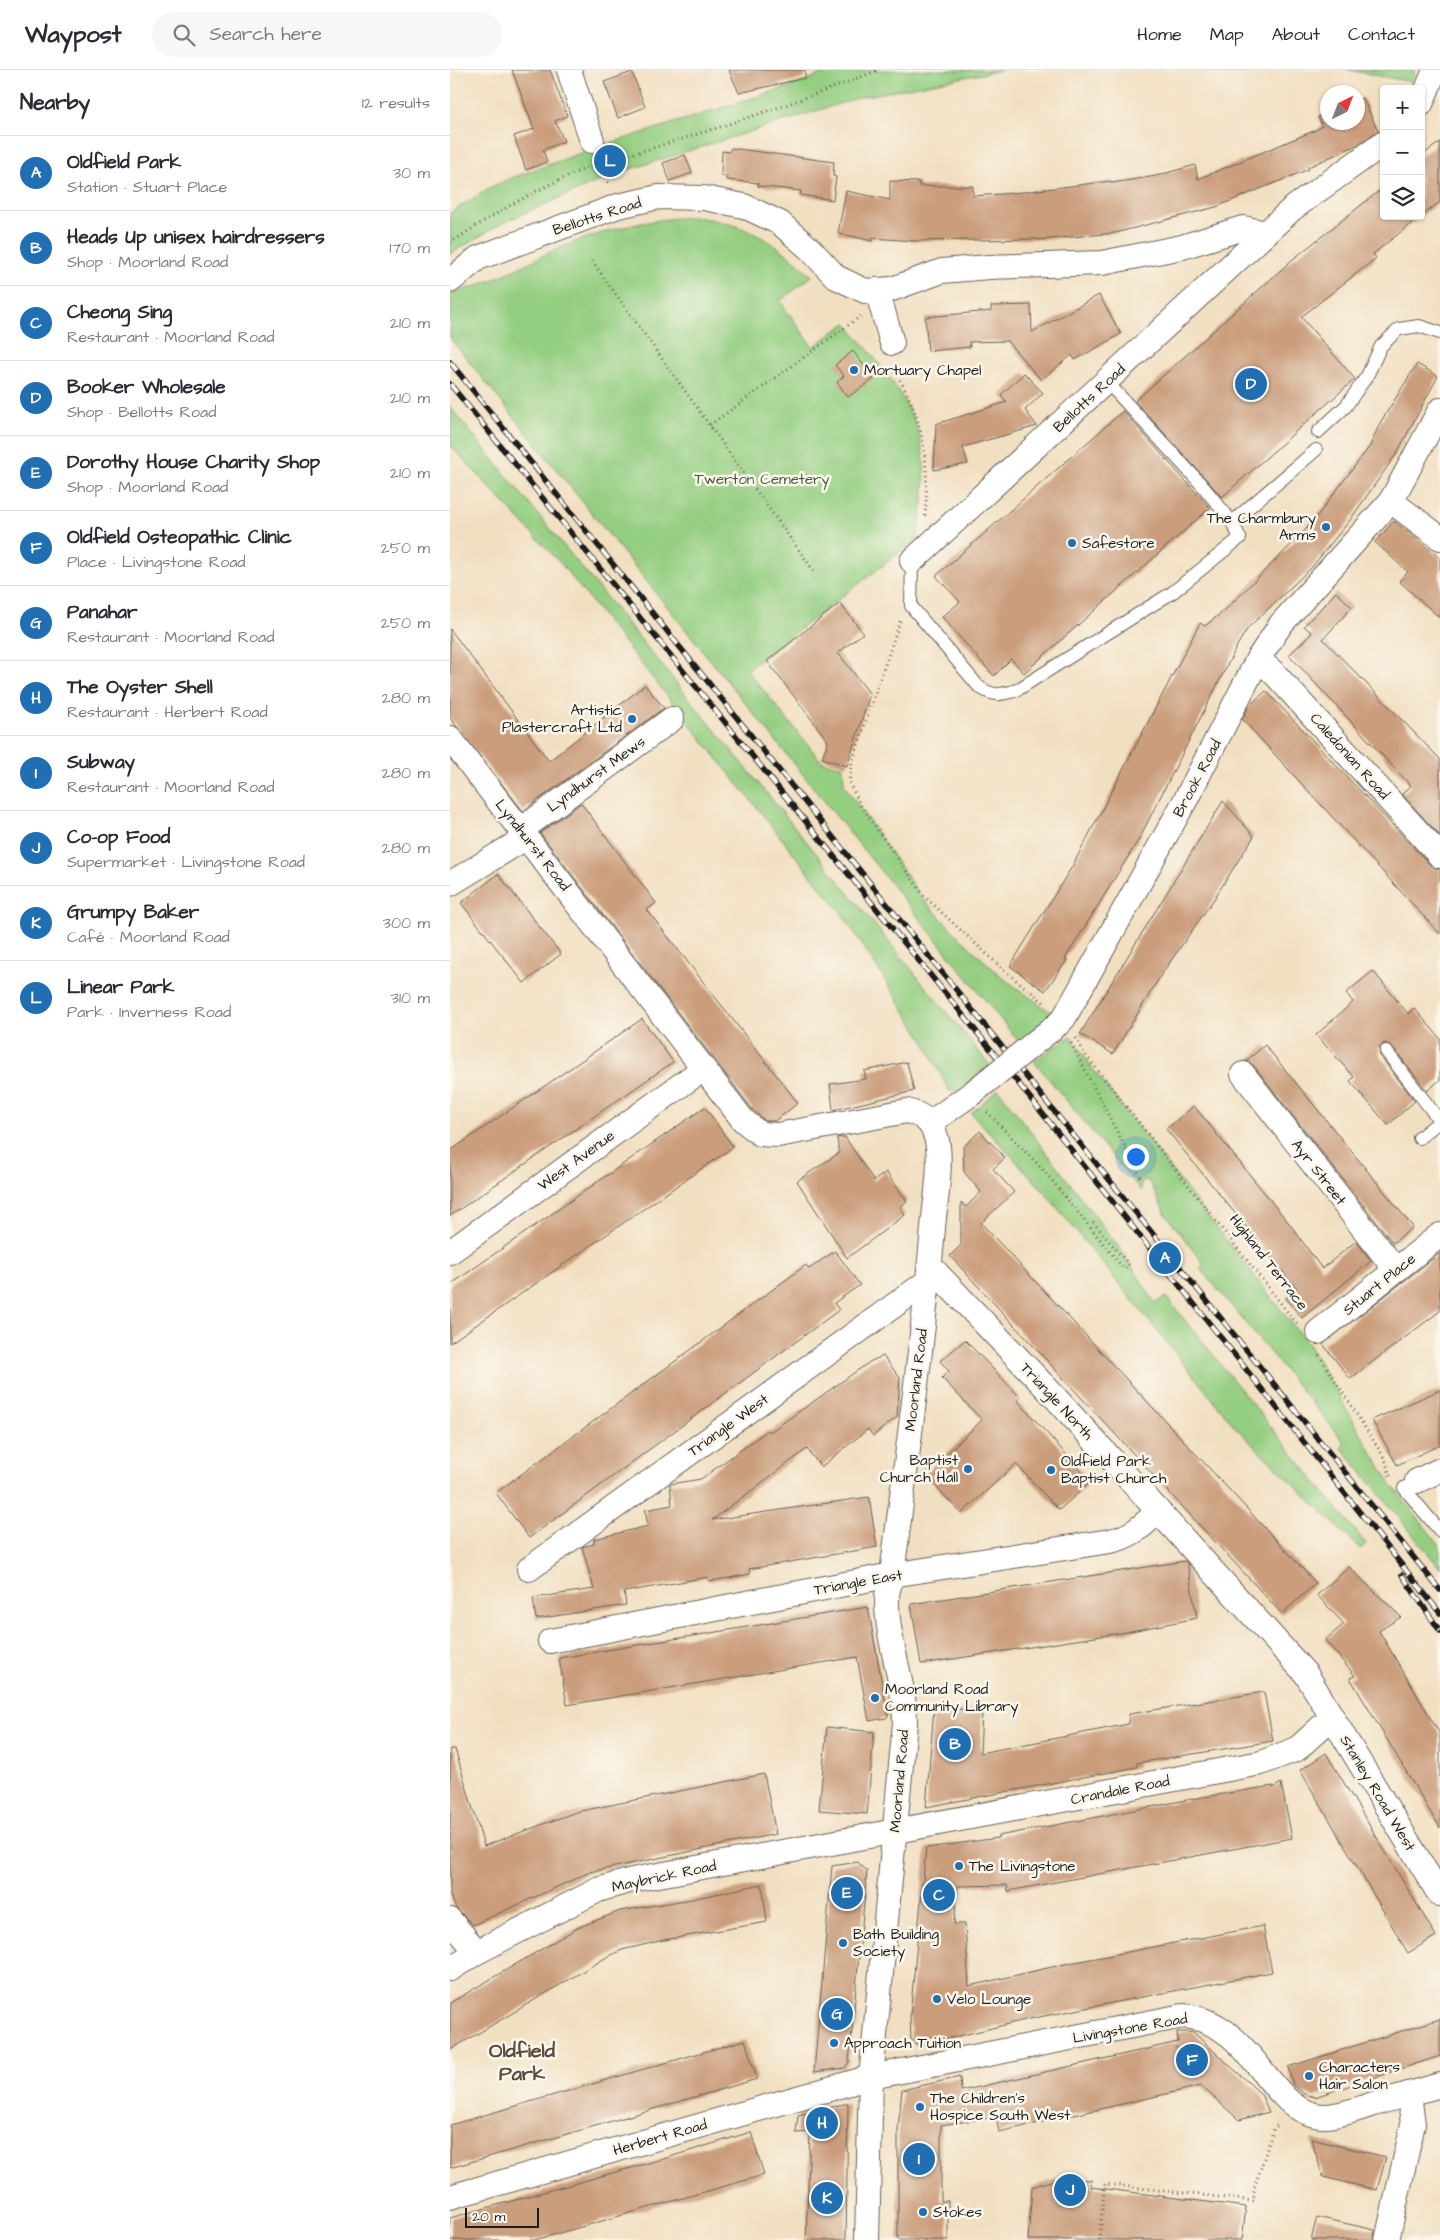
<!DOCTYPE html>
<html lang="en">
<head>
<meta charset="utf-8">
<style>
  :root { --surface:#fff; --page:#f7f7f7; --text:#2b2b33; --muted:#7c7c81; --line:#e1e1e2; --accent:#1f6fb2 }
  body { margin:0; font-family:"Architects Daughter",sans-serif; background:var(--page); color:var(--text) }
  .controls { position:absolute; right:15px; top:15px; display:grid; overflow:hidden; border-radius:5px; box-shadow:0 1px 4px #0004 }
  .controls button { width:45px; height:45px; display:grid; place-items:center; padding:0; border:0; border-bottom:1px solid var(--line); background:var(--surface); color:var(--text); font:25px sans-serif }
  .compass { position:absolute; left:870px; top:15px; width:45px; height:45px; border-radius:50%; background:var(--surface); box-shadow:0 1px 4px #0004; rotate:42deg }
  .scale { position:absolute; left:15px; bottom:12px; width:74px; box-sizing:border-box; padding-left:5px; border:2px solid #1c1c1c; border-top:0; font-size:14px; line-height:18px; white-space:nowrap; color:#1c1c1c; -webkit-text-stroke:4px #fbf7ec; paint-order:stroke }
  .you { position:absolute; left:685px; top:1086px; width:18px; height:18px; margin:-12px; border:4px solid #fff; border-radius:50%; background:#1a73e8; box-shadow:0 0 0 8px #1a73e833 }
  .badge { display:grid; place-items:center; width:32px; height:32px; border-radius:50%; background:var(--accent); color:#fff; font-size:16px; font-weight:700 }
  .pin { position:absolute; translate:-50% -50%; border:2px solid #fff; box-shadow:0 1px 5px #0006 }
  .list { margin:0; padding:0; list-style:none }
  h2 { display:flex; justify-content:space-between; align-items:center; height:65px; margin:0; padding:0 20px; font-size:21px }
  h2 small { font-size:16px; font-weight:400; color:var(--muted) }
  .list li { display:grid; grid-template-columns:32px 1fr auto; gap:15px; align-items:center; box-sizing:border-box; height:75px; padding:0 20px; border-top:1px solid var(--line) }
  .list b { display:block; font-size:19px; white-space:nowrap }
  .list p { margin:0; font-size:16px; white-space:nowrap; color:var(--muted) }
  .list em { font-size:16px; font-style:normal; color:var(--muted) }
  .icon { flex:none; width:28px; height:28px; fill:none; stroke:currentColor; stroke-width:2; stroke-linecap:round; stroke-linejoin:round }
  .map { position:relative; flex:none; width:990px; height:2170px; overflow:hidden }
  header { display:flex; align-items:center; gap:30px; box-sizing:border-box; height:70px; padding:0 25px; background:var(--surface); border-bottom:1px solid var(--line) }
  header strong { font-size:24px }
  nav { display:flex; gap:28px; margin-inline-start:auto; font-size:18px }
  .search { width:350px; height:45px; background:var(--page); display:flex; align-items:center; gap:12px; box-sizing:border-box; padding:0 18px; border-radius:28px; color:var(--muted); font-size:19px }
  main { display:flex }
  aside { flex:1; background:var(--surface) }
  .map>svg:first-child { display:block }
  .green { fill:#94ce81; stroke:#58754e }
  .building { fill:#ca9d7c }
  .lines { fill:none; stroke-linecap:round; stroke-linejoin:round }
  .lane-casing { stroke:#676056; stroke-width:14 }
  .street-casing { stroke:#676056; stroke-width:26 }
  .path { stroke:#676056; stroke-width:3; stroke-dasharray:1 4; stroke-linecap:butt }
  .lane { stroke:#fff; stroke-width:12 }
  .street { stroke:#fff; stroke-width:24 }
  .rail-casing { stroke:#1c1c1c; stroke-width:5.5 }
  .rail { stroke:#fbf7ec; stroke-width:4; stroke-dasharray:11; stroke-linecap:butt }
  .street-bridge-casing { stroke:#676056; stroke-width:26; stroke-linecap:butt }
  .street-bridge { stroke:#fff; stroke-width:24 }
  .poi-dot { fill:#1f6fb2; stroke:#fbf7ec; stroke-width:2 }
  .labels { text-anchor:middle; stroke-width:5; stroke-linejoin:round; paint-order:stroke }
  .street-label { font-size:15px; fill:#1c1c1c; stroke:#fbf7ec }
  .poi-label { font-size:15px; fill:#1c1c1c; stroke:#fbf7ec; text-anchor:start }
  .park-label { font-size:15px; fill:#465a3f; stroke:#fbf7ec }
  .district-label { font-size:20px; font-weight:bold; fill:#59493e; stroke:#fbf7ec }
</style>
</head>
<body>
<header>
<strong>Waypost</strong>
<div class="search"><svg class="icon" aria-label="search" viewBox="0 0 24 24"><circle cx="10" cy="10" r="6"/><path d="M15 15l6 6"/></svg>Search here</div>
<nav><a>Home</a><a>Map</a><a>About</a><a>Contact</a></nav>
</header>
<main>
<aside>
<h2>Nearby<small>12 results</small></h2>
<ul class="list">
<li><span class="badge">A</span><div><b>Oldfield Park</b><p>Station · Stuart Place</p></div><em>30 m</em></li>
<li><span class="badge">B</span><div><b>Heads Up unisex hairdressers</b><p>Shop · Moorland Road</p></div><em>170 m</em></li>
<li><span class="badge">C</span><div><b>Cheong Sing</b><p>Restaurant · Moorland Road</p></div><em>210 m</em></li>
<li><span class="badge">D</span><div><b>Booker Wholesale</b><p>Shop · Bellotts Road</p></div><em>210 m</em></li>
<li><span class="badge">E</span><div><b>Dorothy House Charity Shop</b><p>Shop · Moorland Road</p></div><em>210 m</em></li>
<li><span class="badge">F</span><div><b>Oldfield Osteopathic Clinic</b><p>Place · Livingstone Road</p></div><em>250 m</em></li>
<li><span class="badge">G</span><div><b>Panahar</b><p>Restaurant · Moorland Road</p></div><em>250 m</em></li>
<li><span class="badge">H</span><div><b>The Oyster Shell</b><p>Restaurant · Herbert Road</p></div><em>280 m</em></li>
<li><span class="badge">I</span><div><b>Subway</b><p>Restaurant · Moorland Road</p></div><em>280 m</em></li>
<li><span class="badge">J</span><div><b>Co-op Food</b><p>Supermarket · Livingstone Road</p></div><em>280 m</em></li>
<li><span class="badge">K</span><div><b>Grumpy Baker</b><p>Café · Moorland Road</p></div><em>300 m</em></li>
<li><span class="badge">L</span><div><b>Linear Park</b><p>Park · Inverness Road</p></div><em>310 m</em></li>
</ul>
</aside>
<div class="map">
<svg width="990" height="2170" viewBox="0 0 990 2170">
  <rect width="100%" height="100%" fill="#fbf7ec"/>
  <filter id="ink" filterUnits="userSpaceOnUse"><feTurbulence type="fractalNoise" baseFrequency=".02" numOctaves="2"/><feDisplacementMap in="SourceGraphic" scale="10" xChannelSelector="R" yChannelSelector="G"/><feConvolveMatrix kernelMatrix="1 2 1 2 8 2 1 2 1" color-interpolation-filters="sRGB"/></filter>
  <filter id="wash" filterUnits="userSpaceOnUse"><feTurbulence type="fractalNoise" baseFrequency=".0096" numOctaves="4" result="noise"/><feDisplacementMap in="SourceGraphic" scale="20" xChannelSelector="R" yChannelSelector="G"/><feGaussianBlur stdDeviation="1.12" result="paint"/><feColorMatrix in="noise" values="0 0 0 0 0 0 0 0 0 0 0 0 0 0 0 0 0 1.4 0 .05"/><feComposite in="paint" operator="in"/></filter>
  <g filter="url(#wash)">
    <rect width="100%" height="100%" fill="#f1dfc1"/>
    <g class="green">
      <polygon points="381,0 552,0 411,27 168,103 52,153 0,184 0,143 39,118 59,109 145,78 353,12"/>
      <polygon points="898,0 965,0 962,12"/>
      <path d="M244,147C294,153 326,171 362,206L330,231L363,277L396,253C427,292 467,333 473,385C477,413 472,441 467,469L297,600L371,691L393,697L394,715L472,828L511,869L554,909L602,943L569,972L0,268V223C42,215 77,191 117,175C156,160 203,148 244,147Z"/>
      <polygon points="0,337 543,999 513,1021 499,1021 473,969 393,845 112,495 0,375"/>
      <polygon points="621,966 644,1001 860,1277 940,1413 990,1476 990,1498 891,1377 895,1373 750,1198 754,1194 716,1145 699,1111 692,1110 691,1121 584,991"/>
      <polygon points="548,1019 673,1183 705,1233 716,1227 916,1474 910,1479 786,1358 592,1119 521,1043"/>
    </g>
    <g id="blocks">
      <g class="building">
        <polygon points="62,0 100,0 117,46 105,51 114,71 93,80 97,92 76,100 64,66 84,59"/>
        <polygon points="279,0 355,0 355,8 289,23"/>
        <polygon points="182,2 195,37 168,48 154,12"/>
        <polygon points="913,28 928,61 907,75 858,97 859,99 766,137 665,163 588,170 588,169 465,171 422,168 422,171 388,163 396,121 440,130 440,111 469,112 469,116 523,116 523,126 564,123 661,111 662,113 706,106 745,95 748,109 866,60 872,56 868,47 878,43 878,52 908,52 908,30"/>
        <polygon points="990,72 990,132 971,146 971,86"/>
        <polygon points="281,78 384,92 383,106 386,107 383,130 350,125 351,121 308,116 308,113 277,110 277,107 271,106 272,81 279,82"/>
        <polygon points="235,85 242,103 220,111 213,93"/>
        <polygon points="934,117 934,146 971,146 923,184 926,188 851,247 905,309 772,427 685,331 842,190"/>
        <polygon points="649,225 671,264 625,290 622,285 591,310 557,271 519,272 520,277 478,281 475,247 541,241 541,236 581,235 582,262"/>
        <polygon points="403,281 424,309 398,327 387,312 394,306 385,295"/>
        <polygon points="967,294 988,306 947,383 900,450 861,498 798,558 788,574 689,769 615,889 617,890 595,921 560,896 623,795 750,553 755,556 775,540 849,467 867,446 920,376 930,353"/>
        <polygon points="574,303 593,323 575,340 587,356 513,377 518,394 484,400 486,354 557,332 551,325"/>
        <polygon points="673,341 760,438 574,603 561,589 544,606 492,547 510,532 486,506"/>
        <polygon points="944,451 990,488 990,548 949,511 958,502 925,472"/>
        <polygon points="886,522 902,537 873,569 990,689 990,766 952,724 961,716 839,585 862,563 854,556"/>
        <polygon points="390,533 413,563 388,583 420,624 397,696 372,688 378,671 317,591"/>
        <polygon points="0,559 99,691 195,615 214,638 73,741 0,648"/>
        <polygon points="816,621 980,795 990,799 990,864 792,649 799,636"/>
        <polygon points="773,731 804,766 762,832 711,905 663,984 630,964"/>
        <polygon points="131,733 206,833 197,840 348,1033 325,1051 315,1051 303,1040 90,763"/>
        <polygon points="48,804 111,884 74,913 11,833"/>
        <polygon points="923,901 958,944 964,938 990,968 990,1010 977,1021 942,976 934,973 929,977 930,986 965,1031 938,1055 900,1011 904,1007 866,965 903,932 896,923"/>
        <polygon points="192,949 223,992 0,1146 0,1081"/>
        <polygon points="815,975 963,1157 943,1173 804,996 796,991"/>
        <polygon points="457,992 464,1021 383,1040 380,1014 416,1009 414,1001"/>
        <polygon points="744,1036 842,1157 872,1199 906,1171 921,1191 852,1248 836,1228 847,1219 716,1059"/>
        <polygon points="255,1037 283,1077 0,1273 0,1215"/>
        <polygon points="530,1061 555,1088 543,1099 564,1122 531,1153 866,1513 832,1544 500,1186 511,1175 511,1132 516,1137 531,1122 514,1102 513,1077"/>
        <polygon points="395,1067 424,1111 436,1102 457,1131 450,1137 455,1145 397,1188 347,1111 389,1083 387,1068"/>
        <polygon points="385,1181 410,1215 384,1233 389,1240 79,1468 46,1423 356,1195 359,1199"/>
        <polygon points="990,1183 990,1241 900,1309 873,1274"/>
        <polygon points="515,1270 570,1327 567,1330 641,1412 609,1440 566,1394 511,1444 475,1404 532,1350 492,1308 499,1301 490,1291"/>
        <polygon points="433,1286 450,1308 447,1347 423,1366 418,1359 371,1397 357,1379 262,1450 419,1427 427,1477 299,1499 300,1504 279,1508 259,1511 258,1507 174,1522 176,1535 86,1549 83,1528 144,1519 132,1477 144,1474 144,1469 198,1456 195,1440 222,1435 220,1414 251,1409 318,1360 320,1362 421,1291"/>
        <polygon points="990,1320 990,1375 947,1395 922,1350"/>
        <polygon points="735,1491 737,1493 747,1548 671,1563 471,1594 461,1534"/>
        <polygon points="899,1497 951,1547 929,1561 990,1664 990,1758 900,1608 905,1606 875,1570 894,1554 867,1525"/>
        <polygon points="418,1537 438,1646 436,1648 419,1651 407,1587 117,1635 109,1588"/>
        <polygon points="814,1622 823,1671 687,1693 687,1697 476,1737 484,1637 532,1641 530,1683 679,1654 679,1644"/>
        <polygon points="377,1657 424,1662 417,1744 369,1740"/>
        <polygon points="0,1679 5,1679 34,1776 126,1742 314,1704 326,1764 140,1802 23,1855 6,1838 0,1826"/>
        <polygon points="876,1683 986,1866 958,1883 850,1700"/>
        <polygon points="831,1713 842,1768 558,1821 557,1815 508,1816 504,1854 515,1854 519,1916 615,1894 813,1856 822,1902 579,1949 468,1976 461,1969 460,1946 476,1778 548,1768 548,1766 747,1728 823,1716 823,1718"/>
        <polygon points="408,1792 417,1801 399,1992 395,1998 364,2002 382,1796"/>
        <polygon points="312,1814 317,1852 214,1870 172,1880 157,1887 0,1980 0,1933 129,1857 170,1841 242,1829"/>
        <polygon points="990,1949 990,1986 865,2027 854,2024 843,2015 838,1997"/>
        <polygon points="727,1962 743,1962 811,2024 819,2042 789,2050 751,2016 549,2062 546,2047 491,2055 491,2131 498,2131 498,2170 448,2170 448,2058 452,2020 510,2007 511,2021 728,1972"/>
        <polygon points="295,1970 307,2009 0,2098 0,2055"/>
        <polygon points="398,2033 396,2170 356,2170 360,2062 346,2063 348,2045"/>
        <polygon points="301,2062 314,2105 85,2170 0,2170 0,2148 213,2089"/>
        <polygon points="861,2069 936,2087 927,2120 873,2107"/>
        <polygon points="610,2108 642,2110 641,2117 796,2137 792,2170 578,2170 582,2117"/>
        <polygon points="867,2147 925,2160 924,2170 861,2170"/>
      </g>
    </g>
  </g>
  <g filter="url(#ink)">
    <use href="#blocks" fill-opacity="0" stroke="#676056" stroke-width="1"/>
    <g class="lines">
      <g class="lane-casing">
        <g id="lane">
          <polyline points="868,362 896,336 917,306 931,276 949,259 969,256 990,263"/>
          <polyline points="782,452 866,380"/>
          <path d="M462,491L461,536L529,617C544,627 551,625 567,620L723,522L790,468L782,452L751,414L657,312"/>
          <polyline points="936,981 990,1051"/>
          <polyline points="969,1068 990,1051"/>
          <polyline points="967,1411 954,1418 990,1461"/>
        </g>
      </g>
      <g class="street-casing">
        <g id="street">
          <polyline points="119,0 142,71"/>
          <polyline points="971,34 985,0"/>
          <polyline points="0,211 28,188 168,136 209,127 254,128 294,136 330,153 360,179 386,207 415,221 442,219 492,201 539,197 652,193 732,177 793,158 815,163"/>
          <polyline points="427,220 442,273"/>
          <polyline points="941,431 990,468"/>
          <polyline points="462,491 842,139 934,73"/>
          <polyline points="808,589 824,603 990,786"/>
          <path d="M0,668L293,1050L310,1064L328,1065L457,1041C473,1045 481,1051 486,1067C493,1089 485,1134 483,1158C473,1274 456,1390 442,1505C440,1513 437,1521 437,1528C436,1570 455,1611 455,1653L421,2007L417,2170"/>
          <polyline points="71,760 222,649"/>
          <polyline points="0,814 77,767"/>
          <polyline points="608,954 614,948 736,729 808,589 831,554 941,431 990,340"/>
          <polyline points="793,1004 946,1200"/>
          <polyline points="480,1053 521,1024"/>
          <polyline points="0,1182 253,999"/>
          <polyline points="480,1196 603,1325 856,1604 990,1825"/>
          <polyline points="868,1262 990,1165"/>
          <polyline points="967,1411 990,1400"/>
          <polyline points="79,1499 478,1211"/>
          <path d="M100,1571L442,1505L660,1471C681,1467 693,1456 708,1441"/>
          <polyline points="0,1850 27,1882"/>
          <polyline points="0,1899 27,1882 148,1820 182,1810 811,1693 847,1679 882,1647"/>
          <path d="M0,2127L421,2007L733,1946C806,1951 819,2048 876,2046C891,2045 906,2040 920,2035C944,2028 967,2022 990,2015"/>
          <polyline points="937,2170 963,2054 959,2024"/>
        </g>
      </g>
      <g class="path">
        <path d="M155,92C248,65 339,36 428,0"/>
        <polyline points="151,93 159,115"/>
        <path d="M0,173C45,143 91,116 142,96"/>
        <polyline points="142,191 366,504"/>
        <path d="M442,297C473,345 480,389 475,446"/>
        <polyline points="260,355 411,246"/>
        <polyline points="450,551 402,692 399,712 411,736 474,826 555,901 596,934"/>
        <polyline points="626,968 634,983 847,1254"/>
        <polyline points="621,973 692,1110"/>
        <polyline points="537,1042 595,1102 674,1199 679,1195 643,1152 646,1150"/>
        <polyline points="869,1285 935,1389 940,1406"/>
        <polyline points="725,1972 728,1988"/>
        <polyline points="649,2170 655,2114 804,2131 804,2119 824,2058 830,2054"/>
      </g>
      <use href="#lane" class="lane"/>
      <use href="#street" class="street"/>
      <g class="rail-casing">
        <g id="rail">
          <polyline points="0,292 990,1520"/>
          <polyline points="0,314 569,1014 990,1543"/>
          <polyline points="952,1505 990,1561"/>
        </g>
      </g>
      <use href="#rail" class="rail"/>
      <g class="street-bridge-casing">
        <polyline id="street-bridge" points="521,1024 608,954"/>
      </g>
      <use href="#street-bridge" class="street-bridge"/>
    </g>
  </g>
  <g class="poi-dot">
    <circle cx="404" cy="300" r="5"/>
    <circle cx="876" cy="457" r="5"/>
    <circle cx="622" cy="473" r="5"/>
    <circle cx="182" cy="649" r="5"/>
    <circle cx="518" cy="1399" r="5"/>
    <circle cx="601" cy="1400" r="5"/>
    <circle cx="425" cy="1628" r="5"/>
    <circle cx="509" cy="1796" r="5"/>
    <circle cx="393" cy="1873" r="5"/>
    <circle cx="487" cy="1929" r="5"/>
    <circle cx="384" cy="1973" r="5"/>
    <circle cx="859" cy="2006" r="5"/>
    <circle cx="470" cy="2037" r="5"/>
    <circle cx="473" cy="2142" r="5"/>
  </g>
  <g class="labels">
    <g class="street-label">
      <text transform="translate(147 146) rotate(-18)" y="5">Bellotts Road</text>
      <text transform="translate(639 328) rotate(-43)" y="5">Bellotts Road</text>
      <text transform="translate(900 686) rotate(48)" y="5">Caledonian Road</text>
      <text transform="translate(146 704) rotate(-36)" y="5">Lyndhurst Mews</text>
      <text transform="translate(747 708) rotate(-62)" y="5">Brook Road</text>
      <text transform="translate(83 775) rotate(52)" y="5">Lyndhurst Road</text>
      <text transform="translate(126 1090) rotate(-36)" y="5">West Avenue</text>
      <text transform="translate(869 1102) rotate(52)" y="5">Ayr Street</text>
      <text transform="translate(819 1192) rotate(52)" y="5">Highland Terrace</text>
      <text transform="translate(929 1214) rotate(-39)" y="5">Stuart Place</text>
      <text transform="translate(466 1310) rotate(-83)" y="5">Moorland Road</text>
      <text transform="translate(607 1331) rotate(47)" y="5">Triangle North</text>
      <text transform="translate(278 1355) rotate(-36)" y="5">Triangle West</text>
      <text transform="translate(408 1512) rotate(-10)" y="5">Triangle East</text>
      <text transform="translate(449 1711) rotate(-85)" y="5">Moorland Road</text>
      <text transform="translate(670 1720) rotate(-11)" y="5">Crandale Road</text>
      <text transform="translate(928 1723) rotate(59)" y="5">Stanley Road West</text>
      <text transform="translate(214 1806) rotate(-12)" y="5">Maybrick Road</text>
      <text transform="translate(680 1958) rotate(-10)" y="5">Livingstone Road</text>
      <text transform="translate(210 2067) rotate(-16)" y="5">Herbert Road</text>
    </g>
    <g class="poi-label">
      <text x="414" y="305">Mortuary Chapel</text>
      <text x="866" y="453" text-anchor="end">The Charmbury<tspan x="866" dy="17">Arms</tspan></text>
      <text x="632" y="478">Safestore</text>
      <text x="172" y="645" text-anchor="end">Artistic<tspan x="172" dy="17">Plastercraft Ltd</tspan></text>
      <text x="508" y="1395" text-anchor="end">Baptist<tspan x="508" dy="17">Church Hall</tspan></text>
      <text x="611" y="1396">Oldfield Park<tspan x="611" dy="17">Baptist Church</tspan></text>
      <text x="435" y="1624">Moorland Road<tspan x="435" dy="17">Community Library</tspan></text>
      <text x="519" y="1801">The Livingstone</text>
      <text x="403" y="1869">Bath Building<tspan x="403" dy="17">Society</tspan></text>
      <text x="497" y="1934">Velo Lounge</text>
      <text x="394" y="1978">Approach Tuition</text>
      <text x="869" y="2002">Characters<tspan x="869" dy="17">Hair Salon</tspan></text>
      <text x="480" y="2033">The Children's<tspan x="480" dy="17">Hospice South West</tspan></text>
      <text x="483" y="2147">Stokes</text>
    </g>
    <g class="park-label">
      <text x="312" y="414">Twerton Cemetery</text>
    </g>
    <g class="district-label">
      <text x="72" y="1987">Oldfield<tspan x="72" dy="23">Park</tspan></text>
    </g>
  </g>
</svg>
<div class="controls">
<button>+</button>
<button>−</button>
<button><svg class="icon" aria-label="layers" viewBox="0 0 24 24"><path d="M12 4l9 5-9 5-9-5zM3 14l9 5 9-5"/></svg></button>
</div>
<svg class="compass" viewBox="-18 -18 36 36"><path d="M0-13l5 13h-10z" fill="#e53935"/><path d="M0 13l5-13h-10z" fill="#7c7c81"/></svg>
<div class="scale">20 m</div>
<div class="you"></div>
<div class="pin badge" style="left:715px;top:1188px">A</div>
<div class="pin badge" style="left:505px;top:1674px">B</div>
<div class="pin badge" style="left:489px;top:1825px">C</div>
<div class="pin badge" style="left:801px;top:314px">D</div>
<div class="pin badge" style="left:397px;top:1823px">E</div>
<div class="pin badge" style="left:742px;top:1990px">F</div>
<div class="pin badge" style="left:387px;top:1944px">G</div>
<div class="pin badge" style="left:372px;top:2053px">H</div>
<div class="pin badge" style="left:469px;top:2089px">I</div>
<div class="pin badge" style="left:620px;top:2120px">J</div>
<div class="pin badge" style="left:377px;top:2128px">K</div>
<div class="pin badge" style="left:160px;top:91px">L</div>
</div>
</main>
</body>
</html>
